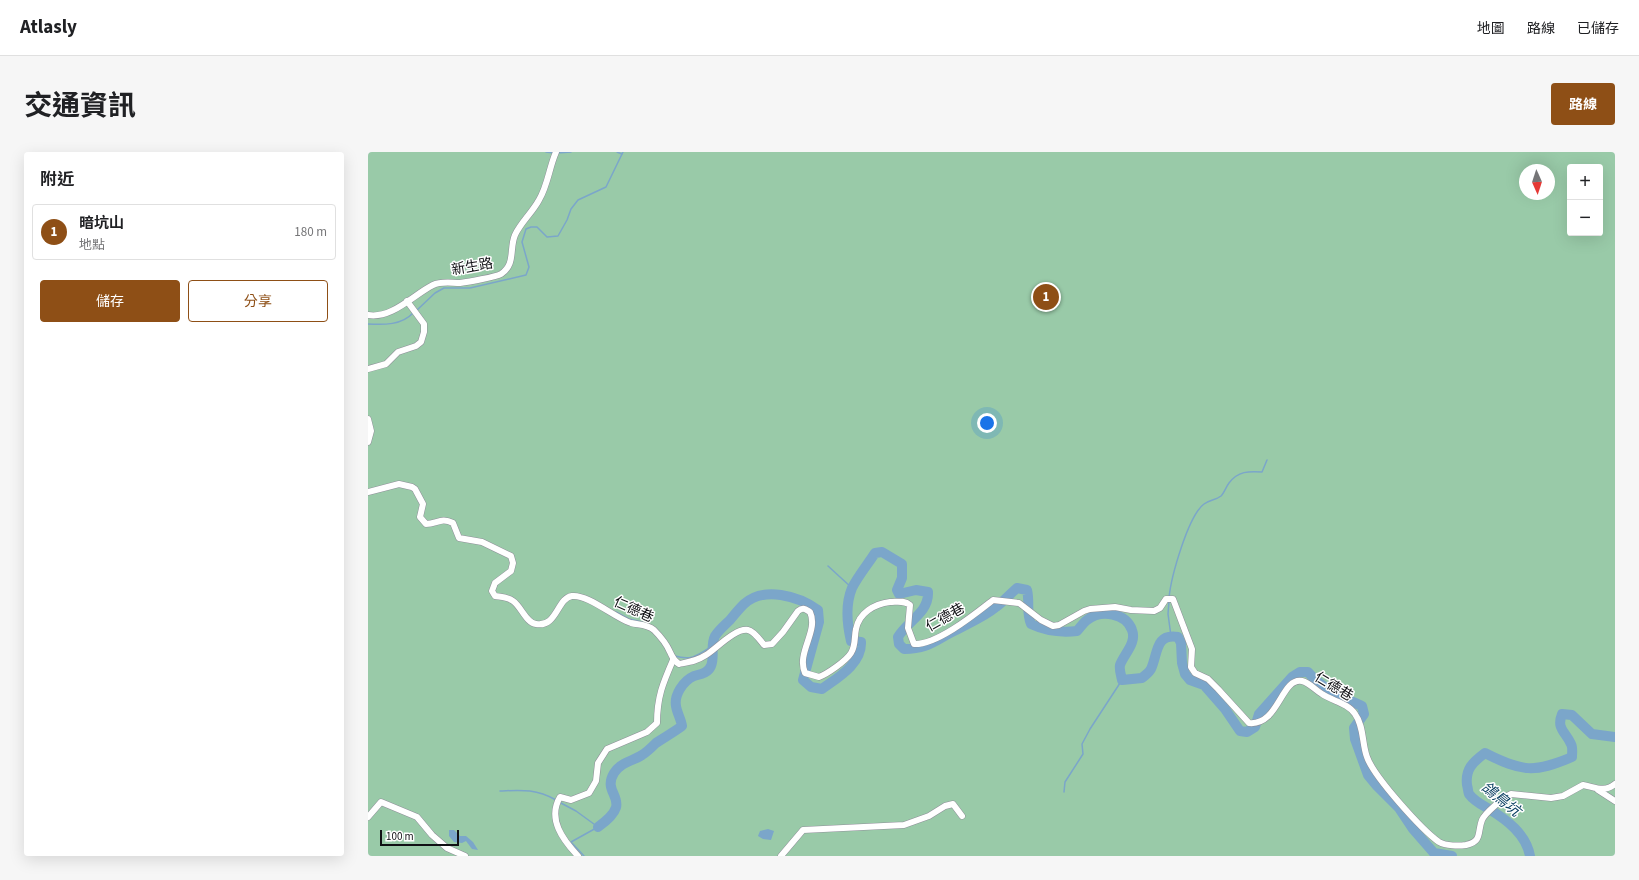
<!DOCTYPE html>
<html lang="zh-TW">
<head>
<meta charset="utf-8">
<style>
  :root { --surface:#fff; --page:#f6f6f6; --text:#202124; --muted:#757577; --line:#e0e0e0; --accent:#8e4f16 }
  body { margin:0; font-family:"Source Sans 3","Noto Sans TC",sans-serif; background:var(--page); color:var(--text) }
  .controls { position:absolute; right:12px; top:12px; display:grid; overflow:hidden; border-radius:4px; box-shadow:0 4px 16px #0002 }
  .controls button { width:36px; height:36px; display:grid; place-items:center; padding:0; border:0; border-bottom:1px solid var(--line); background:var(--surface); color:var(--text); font:20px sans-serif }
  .compass { position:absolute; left:1151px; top:12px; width:36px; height:36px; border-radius:50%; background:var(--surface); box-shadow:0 4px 16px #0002; rotate:177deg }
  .scale { position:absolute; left:12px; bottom:10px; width:79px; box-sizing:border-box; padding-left:4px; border:2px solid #101014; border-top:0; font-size:11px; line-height:14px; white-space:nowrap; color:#101014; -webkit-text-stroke:3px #fff; paint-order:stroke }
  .you { position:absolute; left:619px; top:271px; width:14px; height:14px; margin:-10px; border:3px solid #fff; border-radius:50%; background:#1a73e8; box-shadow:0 0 0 6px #1a73e833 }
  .badge { display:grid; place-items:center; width:26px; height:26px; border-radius:50%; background:var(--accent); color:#fff; font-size:13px; font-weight:700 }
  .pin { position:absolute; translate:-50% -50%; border:2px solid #fff; box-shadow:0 1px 4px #0006 }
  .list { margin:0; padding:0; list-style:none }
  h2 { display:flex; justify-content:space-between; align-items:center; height:52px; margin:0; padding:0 16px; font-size:17px }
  h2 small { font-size:13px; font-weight:400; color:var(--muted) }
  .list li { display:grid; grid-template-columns:26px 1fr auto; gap:12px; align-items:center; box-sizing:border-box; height:56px; margin:0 8px 8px; padding:0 8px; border:1px solid var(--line); border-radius:4px }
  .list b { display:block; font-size:15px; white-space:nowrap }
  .list p { margin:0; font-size:13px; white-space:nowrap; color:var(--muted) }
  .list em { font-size:13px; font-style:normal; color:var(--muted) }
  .actions { display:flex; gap:8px; padding:12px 16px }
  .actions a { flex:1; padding:9px 0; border:1px solid var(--accent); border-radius:4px; text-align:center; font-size:14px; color:var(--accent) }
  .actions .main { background:var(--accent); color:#fff }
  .map { position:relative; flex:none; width:1247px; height:704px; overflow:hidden; border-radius:4px }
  header { display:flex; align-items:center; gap:24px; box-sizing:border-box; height:56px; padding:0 20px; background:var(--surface); border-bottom:1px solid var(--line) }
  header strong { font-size:19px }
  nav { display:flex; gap:22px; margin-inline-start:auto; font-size:14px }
  .intro { display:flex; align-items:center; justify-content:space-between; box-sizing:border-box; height:96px; padding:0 24px }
  h1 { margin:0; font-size:28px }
  .button { padding:10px 18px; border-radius:4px; background:var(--accent); color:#fff; font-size:14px; font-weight:700 }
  main { display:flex; gap:24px; padding:0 24px }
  aside { flex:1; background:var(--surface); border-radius:4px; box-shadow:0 4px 16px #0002 }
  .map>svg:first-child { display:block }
  .forest { fill:#99caa8; fill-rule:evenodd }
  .water { fill:#7ba6ca }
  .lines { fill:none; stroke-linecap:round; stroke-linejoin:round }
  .stream { stroke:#7ba6ca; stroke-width:1.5 }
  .river { stroke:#7ba6ca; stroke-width:10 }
  .street-casing { stroke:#8f8f99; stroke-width:7 }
  .street { stroke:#fff; stroke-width:6 }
  .labels { text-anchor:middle; stroke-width:3; stroke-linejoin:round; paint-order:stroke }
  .street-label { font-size:14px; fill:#101014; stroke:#fff }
  .water-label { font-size:15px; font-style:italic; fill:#033a5d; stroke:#fff }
</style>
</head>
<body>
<header>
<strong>Atlasly</strong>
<nav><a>地圖</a><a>路線</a><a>已儲存</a></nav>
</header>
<div class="intro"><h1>交通資訊</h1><a class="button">路線</a></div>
<main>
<aside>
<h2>附近<small></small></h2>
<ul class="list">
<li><span class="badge">1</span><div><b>暗坑山</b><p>地點</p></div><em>180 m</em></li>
</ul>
<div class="actions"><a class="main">儲存</a><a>分享</a></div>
</aside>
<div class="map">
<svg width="1247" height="704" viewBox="0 0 1247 704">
  <rect width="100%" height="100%" fill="#eeeef8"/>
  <path class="forest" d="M0,0H1247V704H0ZM1202,15H1232V81H1202ZM1157,18H1181V42H1157Z"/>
  <g class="water">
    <polygon points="400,677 406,679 403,688 395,687 390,684 392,679"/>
    <polygon points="81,678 86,678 92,684 98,684 105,690 110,698 104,697 98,689 94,691 86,690 81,684"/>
  </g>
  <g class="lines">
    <g class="stream">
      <polyline points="178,0 186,1"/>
      <polyline points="249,0 254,2"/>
      <polyline points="189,1 203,0"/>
      <polyline points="48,159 67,141 76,136 102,136 158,123 161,115 154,90 158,77 163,75 169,75 179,85 190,84 199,68 203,57 210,48 238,35 255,0"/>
      <path d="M0,172C16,173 34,173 45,161"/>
      <polyline points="460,414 484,436"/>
      <path d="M801,446C803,425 820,364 836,352C841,348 848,348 853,344C856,341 858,335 861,331C870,319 881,319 894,320L899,308"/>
      <polyline points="801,449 800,462 803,484"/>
      <polyline points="248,460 261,467 274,470"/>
      <path d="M301,493L307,504C324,509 330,503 344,494"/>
      <path d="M132,639C155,638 168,637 188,648"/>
      <polyline points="696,640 697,630 715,602 714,592 722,577 754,528"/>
      <polyline points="191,650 208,659 230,675"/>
      <polyline points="216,704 203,690 230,675"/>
    </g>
    <g class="river">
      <path d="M230,675C269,647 232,644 246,621C253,610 265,609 274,603C279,600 284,595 288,591C297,585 306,580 314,574C313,567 309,561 308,554C306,543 315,529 326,524C333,522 340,521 343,514C347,504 342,494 347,484C351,478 357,473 362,468C366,463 371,457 376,452C396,434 430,444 450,458L451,470L435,528L443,535L454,537C469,526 494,512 493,490L483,489C479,472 477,453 484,436C490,424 500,412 507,401L514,400L534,412V426L529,438L531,442L548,438L560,440C561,461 539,469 530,485L531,492L536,497C561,497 567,488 588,478C601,471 616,465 628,455C636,449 642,442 649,436L659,438C662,450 658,461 663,472C678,479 692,481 709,479C712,476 715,471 719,468C733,457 758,461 764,478C769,491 756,502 752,513C751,517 753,523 754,528L774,526C777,523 781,521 783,517C790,502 787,481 810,485L813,491L814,511L817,522L822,528L836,533L857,557L872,579L879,580L887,575L891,562L924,525L932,520H940C954,537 974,545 994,554L996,562L986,576L987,587L1000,623L1009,634L1031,656L1045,677L1066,701L1084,704"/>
      <path d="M1162,704C1158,682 1139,668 1121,657C1114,653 1106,649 1101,642C1100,640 1100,636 1099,633C1097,617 1105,610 1117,601C1154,620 1166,621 1204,605C1204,601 1205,595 1203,592C1198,580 1188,577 1194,562L1204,563L1224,582L1247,585"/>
    </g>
    <g class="street-casing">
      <g id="street">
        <path d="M0,163C24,167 45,143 65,133C73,129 83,131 92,131C99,130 128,125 133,122C148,112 141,97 147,83C153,70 164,61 171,48C180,33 181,16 188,0"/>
        <polyline points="0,217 18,212 30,200 48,194 53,190 56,180 56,172 39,149"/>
        <polyline points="0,267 3,279 0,290"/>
        <path d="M0,340L31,332L44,335L47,337L55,352L52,365L58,372C69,372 73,365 85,371L91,386L114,390L143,404L145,411L143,419L127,431L124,439L127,444C133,445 140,445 145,449C153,454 158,471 168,472C189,476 189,446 204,444C220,442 247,466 263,471C270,473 279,472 286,478C291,483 299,493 302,500C305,506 305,508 311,512C321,510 329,509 338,503C348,497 367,476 380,478C386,479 392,488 396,493L404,492L415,480L430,459C435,455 437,457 442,460C451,479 428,501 437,521L451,525C459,522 478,509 483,501C488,493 486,486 488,477C491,461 506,452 522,450C529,450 536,448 542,453L540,476L546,492C569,493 607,462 625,448L651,451L673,468L685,474L691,473L716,459L722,457L747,455L763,458L786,459L792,456L798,447H805L824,497L823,515L827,521L840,527L850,537L881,571C911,574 913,525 934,529C942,531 947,538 954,542C964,549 980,551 987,562C996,574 994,592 999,605C1006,625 1054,678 1071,690C1078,694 1091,694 1098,693C1115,689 1109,680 1114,668C1117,661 1136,645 1143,642L1183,646L1195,644L1215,633C1227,635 1236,641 1247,632"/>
        <polyline points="1230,638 1247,649"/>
        <polyline points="0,665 13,650 49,665 64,683 79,696 97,704"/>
        <path d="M210,704C195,688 179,667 192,645L203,648L221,641L228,629L230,611L239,597L279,580L289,571C289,545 295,531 305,508"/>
        <polyline points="413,704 435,678 536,673 561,664 577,654 585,652 594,664"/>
      </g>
    </g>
    <use href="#street" class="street"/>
  </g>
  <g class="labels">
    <g class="street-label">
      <text transform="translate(104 114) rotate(-10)" y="5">新生路</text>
      <text transform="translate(266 457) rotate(24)" y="5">仁德巷</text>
      <text transform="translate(577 465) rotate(-30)" y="5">仁德巷</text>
      <text transform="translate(966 534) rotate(31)" y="5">仁德巷</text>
    </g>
    <g class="water-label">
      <text transform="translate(1133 647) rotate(39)" y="5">鴿鳥坑</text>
    </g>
  </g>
</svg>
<div class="controls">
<button>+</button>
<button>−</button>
</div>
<svg class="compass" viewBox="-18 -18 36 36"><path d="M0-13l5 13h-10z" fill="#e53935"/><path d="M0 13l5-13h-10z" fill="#757577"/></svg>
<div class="scale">100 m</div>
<div class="you"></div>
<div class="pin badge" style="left:678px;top:145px">1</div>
</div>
</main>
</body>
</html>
